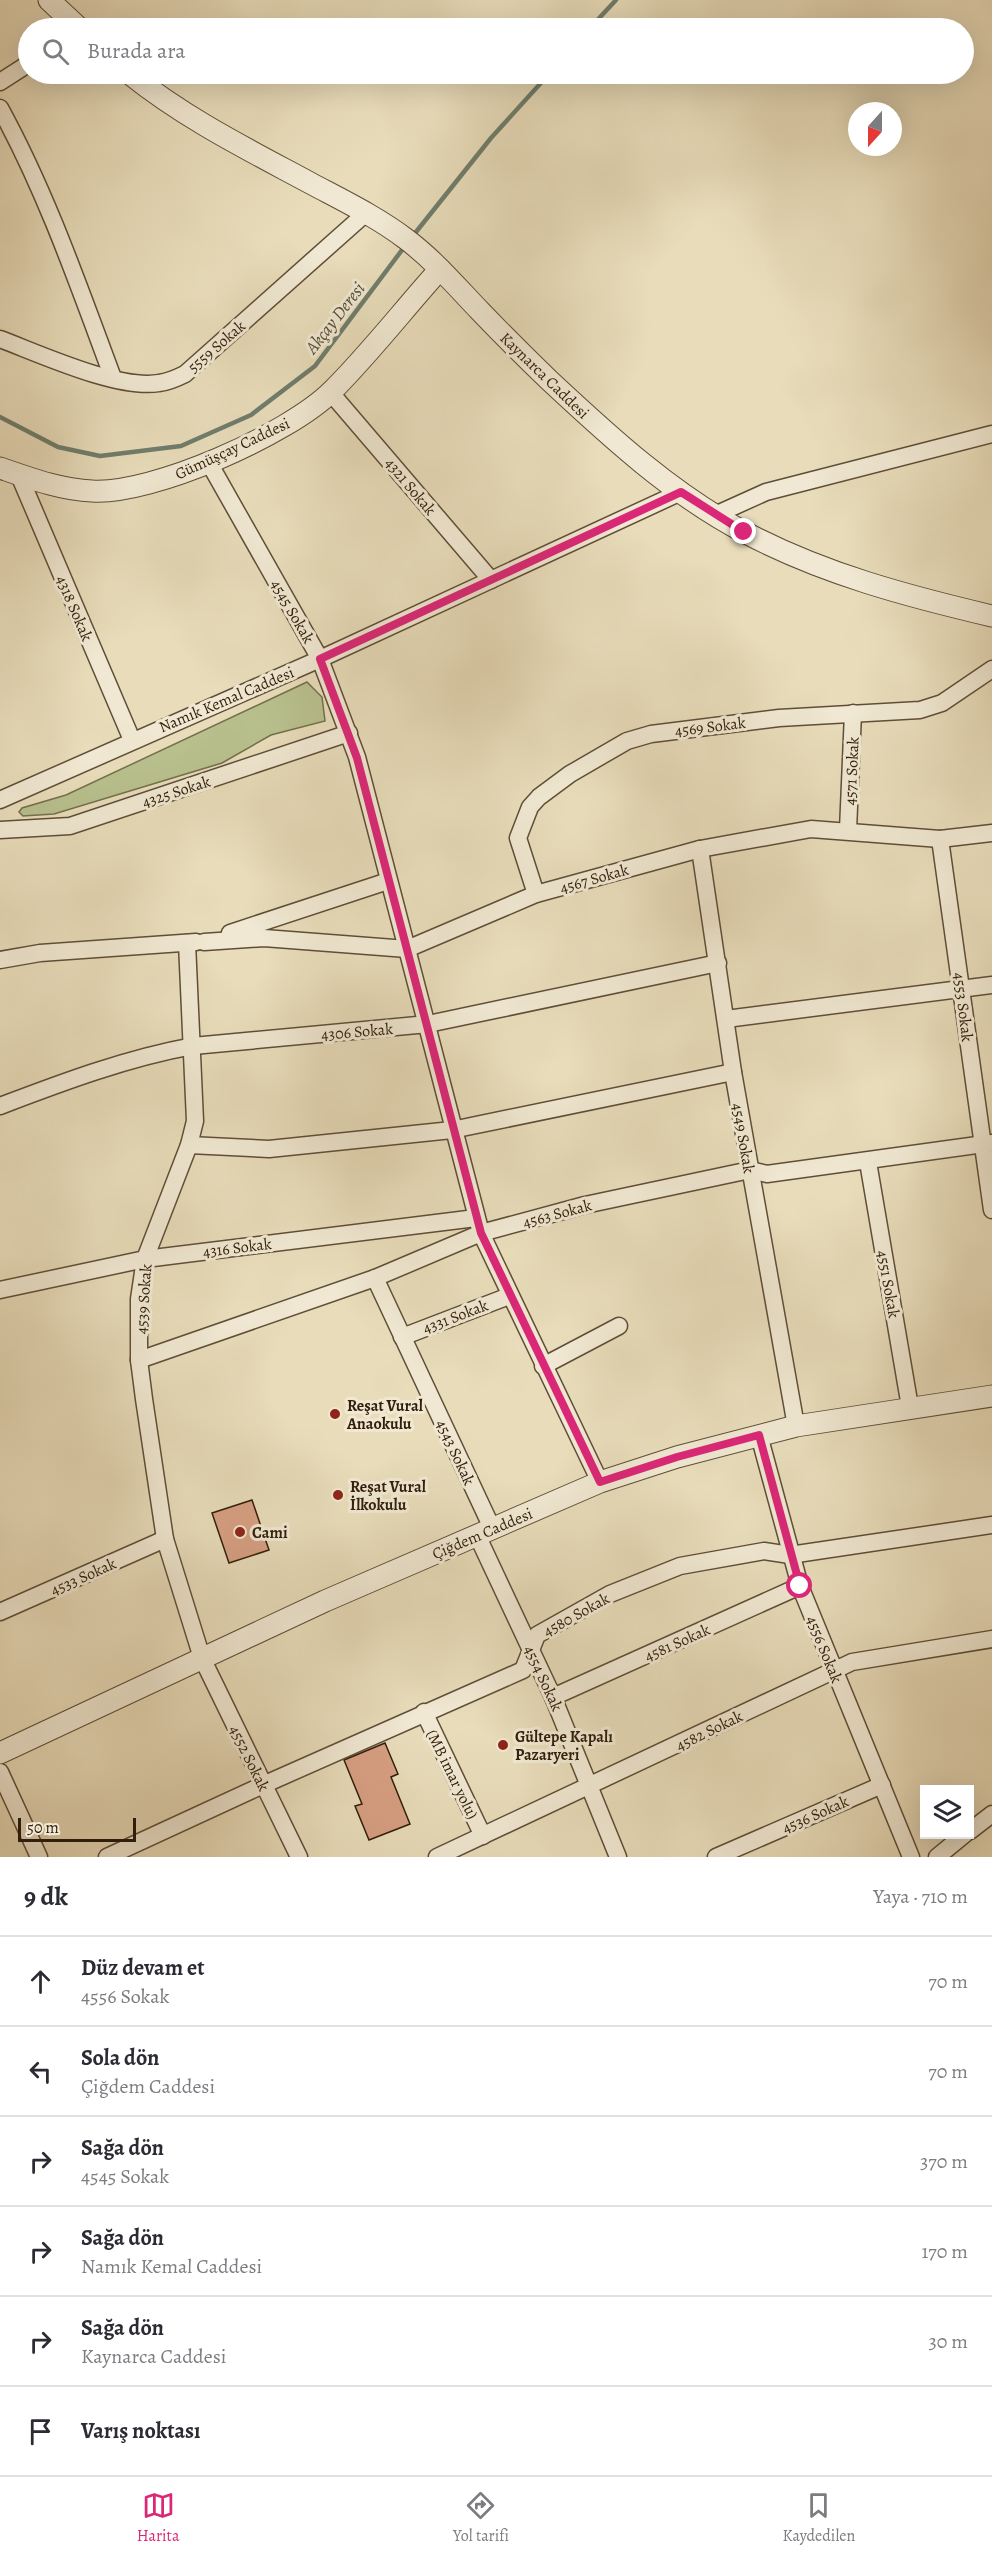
<!DOCTYPE html>
<html lang="tr">
<head>
<meta charset="utf-8">
<style>
  :root { --surface:#fff; --page:#f7f7f7; --text:#2b2b33; --muted:#7c7c81; --line:#e1e1e2; --accent:#db2777 }
  body { margin:0; font-family:Alegreya,serif; background:var(--page); color:var(--text) }
  .controls { position:absolute; right:18px; bottom:18px; display:grid; overflow:hidden; border-radius:0px; box-shadow:0 6px 24px #0002 }
  .controls button { width:54px; height:54px; display:grid; place-items:center; padding:0; border:0; border-bottom:2px solid var(--line); background:var(--surface); color:var(--text); font:30px sans-serif }
  .compass { position:absolute; left:848px; top:102px; width:54px; height:54px; border-radius:50%; background:var(--surface); box-shadow:0 6px 24px #0002; rotate:201deg }
  .scale { position:absolute; left:18px; bottom:15px; width:118px; box-sizing:border-box; padding-left:6px; border:3px solid #311f0b; border-top:0; font-size:16px; line-height:21px; white-space:nowrap; color:#311f0b; -webkit-text-stroke:4px #f0e8d2; paint-order:stroke }
  .stop { position:absolute; width:18px; height:18px; margin:-14px; border:4px solid #db2777; border-radius:50%; background:#fff }
  .stop.end { background:#db2777; border-color:#fff; box-shadow:0 2px 6px #0008 }
  .list { margin:0; padding:0; list-style:none }
  h2 { display:flex; justify-content:space-between; align-items:center; height:78px; margin:0; padding:0 24px; font-size:26px }
  h2 small { font-size:20px; font-weight:400; color:var(--muted) }
  .list li { display:grid; grid-template-columns:39px 1fr auto; gap:18px; align-items:center; box-sizing:border-box; height:90px; padding:0 24px; border-top:2px solid var(--line) }
  .list b { display:block; font-size:22px; white-space:nowrap }
  .list p { margin:0; font-size:20px; white-space:nowrap; color:var(--muted) }
  .list em { font-size:20px; font-style:normal; color:var(--muted) }
  .icon { flex:none; width:33px; height:33px; fill:none; stroke:currentColor; stroke-width:2; stroke-linecap:round; stroke-linejoin:round }
  .map { position:relative; flex:none; width:992px; height:1857px; overflow:hidden }
  .search { position:absolute; background:var(--surface); box-shadow:0 6px 24px #0002; left:18px; right:18px; top:18px; height:66px; display:flex; align-items:center; gap:15px; box-sizing:border-box; padding:0 21px; border-radius:33px; color:var(--muted); font-size:22px }
  .sheet { height:618px; background:var(--surface) }
  nav { display:flex; justify-content:space-around; align-items:center; box-sizing:border-box; height:84px; border-top:2px solid var(--line); background:var(--surface); font-size:16px; color:var(--muted) }
  nav a { display:grid; justify-items:center; gap:3px }
  nav .on { color:var(--accent) }
  .map>svg:first-child { display:block }
  .green { fill:#b8c08e; stroke:#74704c; stroke-width:1.5 }
  .lines { fill:none; stroke-linecap:round; stroke-linejoin:round }
  .stream { stroke:#6f7d6c; stroke-width:4.5 }
  .building { fill:#d79f83; stroke:#311f0b; stroke-width:1.5 }
  .minor-casing { stroke:#5f4e37; stroke-width:19 }
  .tertiary-casing { stroke:#5f4e37; stroke-width:23 }
  .minor { stroke:#f0e8d2; stroke-width:16 }
  .tertiary { stroke:#f0e8d2; stroke-width:21 }
  .route { stroke:#db2777; stroke-width:8 }
  .poi-dot { fill:#8f2418; stroke:#f0e8d2; stroke-width:2 }
  .labels { text-anchor:middle; stroke-width:6; stroke-linejoin:round; paint-order:stroke }
  .street-label { font-size:16px; fill:#311f0b; stroke:#f0e8d2 }
  .poi-label { font-size:16px; font-weight:bold; fill:#311f0b; stroke:#f0e8d2; text-anchor:start }
  .water-label { font-size:18px; font-style:italic; fill:#504e3b; stroke:#f0e8d2 }
</style>
</head>
<body>
<div class="map">
<svg width="992" height="1857" viewBox="0 0 992 1857">
  <rect width="100%" height="100%" fill="#e8dcba"/>
  <filter id="stains"><feTurbulence type="fractalNoise" baseFrequency=".00333" numOctaves="4"/><feColorMatrix values="0 0 0 0 .2 0 0 0 0 .09 0 0 0 0 .02 0 0 0 .5 -.17"/></filter>
  <radialGradient id="worn" r=".72"><stop offset=".6" stop-color="#630" stop-opacity="0"/><stop offset="1" stop-color="#630" stop-opacity=".3"/></radialGradient>
  <polygon class="green" points="307,682 322,697 325,721 271,735 222,763 54,814 23,816 19,812 22,808 66,795"/>
  <g class="lines">
    <g class="stream">
      <polyline points="590,28 616,0"/>
      <polyline points="412,237 491,138 549,74"/>
      <polyline points="0,417 58,447 100,456 181,446 251,415 315,366 405,246"/>
    </g>
  </g>
  <g class="building">
    <polygon points="252,1500 269,1550 229,1563 212,1513"/>
    <polygon points="385,1743 398,1774 391,1777 410,1824 369,1840 355,1806 362,1804 344,1760"/>
  </g>
  <g class="lines">
    <g class="minor-casing">
      <g id="minor">
        <polyline points="0,82 28,64"/>
        <path d="M0,108C47,194 79,287 113,378"/>
        <path d="M0,339C40,354 118,390 159,383C169,382 177,378 185,374L366,213"/>
        <polyline points="331,393 491,580"/>
        <polyline points="208,461 320,659 357,757 481,1233 600,1482"/>
        <polyline points="19,475 132,740"/>
        <polyline points="715,515 766,492 992,434"/>
        <polyline points="0,800 320,659 681,492"/>
        <polyline points="0,830 70,826 349,733"/>
        <polyline points="848,830 853,713"/>
        <polyline points="940,839 992,1210"/>
        <polyline points="700,849 733,1072 796,1426"/>
        <polyline points="536,894 518,838 530,807 539,797 570,774 627,741 651,734 779,718 920,710 942,703 992,669"/>
        <polyline points="230,933 388,881"/>
        <polyline points="204,942 264,938 407,949 536,894 700,849 811,829 940,839 992,833"/>
        <polyline points="187,943 195,1121 189,1145 145,1259 139,1299 139,1360 144,1399 165,1539 202,1658 299,1857"/>
        <polyline points="0,960 40,953 196,942"/>
        <polyline points="726,1019 992,985"/>
        <path d="M0,1106C63,1082 127,1058 193,1046L428,1024L718,963"/>
        <polyline points="189,1145 269,1149 452,1130 733,1072"/>
        <polyline points="868,1162 910,1407"/>
        <polyline points="375,1278 492,1528"/>
        <polyline points="0,1290 145,1259 476,1218"/>
        <polyline points="402,1337 509,1296"/>
        <polyline points="139,1360 375,1278 481,1233 585,1205 750,1170 767,1174 992,1143"/>
        <polyline points="543,1366 619,1326"/>
        <polyline points="759,1435 800,1586 911,1857"/>
        <polyline points="477,1535 553,1697 618,1857"/>
        <polyline points="0,1612 165,1539"/>
        <polyline points="553,1697 800,1586"/>
        <polyline points="424,1712 483,1836"/>
        <polyline points="0,1772 39,1857"/>
        <polyline points="970,1831 992,1814"/>
        <polyline points="107,1857 263,1785 523,1670 537,1635 610,1594 680,1566 764,1551 790,1555 992,1525"/>
        <polyline points="437,1857 852,1662 992,1639"/>
        <polyline points="716,1857 882,1785"/>
        <polyline points="937,1857 965,1834"/>
      </g>
    </g>
    <g class="tertiary-casing">
      <g id="tertiary">
        <polyline points="49,0 79,28"/>
        <path d="M130,74C186,119 249,150 312,184C344,201 377,217 406,239C434,260 456,286 480,311C503,335 526,358 550,381C610,437 673,495 746,533C824,574 907,596 992,616"/>
        <path d="M0,468C29,478 61,490 92,491C152,495 289,434 332,391C370,353 404,309 440,269"/>
        <polyline points="0,1753 325,1601 600,1482 677,1457 796,1426 992,1396"/>
      </g>
    </g>
    <use href="#minor" class="minor"/>
    <use href="#tertiary" class="tertiary"/>
  </g>
  <g class="lines">
    <polyline class="route" points="744,532 681,492 320,659 357,758 481,1233 600,1482 677,1457 759,1435 800,1586"/>
  </g>
  <g class="poi-dot">
    <circle cx="335" cy="1414" r="6"/>
    <circle cx="338" cy="1495" r="6"/>
    <circle cx="240" cy="1532" r="6"/>
    <circle cx="503" cy="1745" r="6"/>
  </g>
  <g class="labels">
    <g class="street-label">
      <text transform="translate(216 346) rotate(-41)" y="6">5559 Sokak</text>
      <text transform="translate(545 375) rotate(44)" y="6">Kaynarca Caddesi</text>
      <text transform="translate(232 448) rotate(-25)" y="6">Gümüşçay Caddesi</text>
      <text transform="translate(411 486) rotate(50)" y="6">4321 Sokak</text>
      <text transform="translate(75 608) rotate(67)" y="6">4318 Sokak</text>
      <text transform="translate(293 611) rotate(60)" y="6">4545 Sokak</text>
      <text transform="translate(226 699) rotate(-23)" y="6">Namık Kemal Caddesi</text>
      <text transform="translate(710 726) rotate(-7)" y="6">4569 Sokak</text>
      <text transform="translate(851 771) rotate(-87)" y="6">4571 Sokak</text>
      <text transform="translate(176 791) rotate(-18)" y="6">4325 Sokak</text>
      <text transform="translate(594 878) rotate(-16)" y="6">4567 Sokak</text>
      <text transform="translate(964 1007) rotate(83)" y="6">4553 Sokak</text>
      <text transform="translate(357 1031) rotate(-5)" y="6">4306 Sokak</text>
      <text transform="translate(744 1138) rotate(80)" y="6">4549 Sokak</text>
      <text transform="translate(557 1213) rotate(-15)" y="6">4563 Sokak</text>
      <text transform="translate(237 1247) rotate(-7)" y="6">4316 Sokak</text>
      <text transform="translate(889 1284) rotate(80)" y="6">4551 Sokak</text>
      <text transform="translate(143 1299) rotate(-86)" y="6">4539 Sokak</text>
      <text transform="translate(455 1316) rotate(-21)" y="6">4331 Sokak</text>
      <text transform="translate(456 1452) rotate(65)" y="6">4543 Sokak</text>
      <text transform="translate(482 1533) rotate(-23)" y="6">Çiğdem Caddesi</text>
      <text transform="translate(83 1576) rotate(-24)" y="6">4533 Sokak</text>
      <text transform="translate(576 1614) rotate(-29)" y="6">4580 Sokak</text>
      <text transform="translate(677 1642) rotate(-24)" y="6">4581 Sokak</text>
      <text transform="translate(825 1649) rotate(68)" y="6">4556 Sokak</text>
      <text transform="translate(544 1678) rotate(65)" y="6">4554 Sokak</text>
      <text transform="translate(709 1730) rotate(-26)" y="6">4582 Sokak</text>
      <text transform="translate(250 1758) rotate(64)" y="6">4552 Sokak</text>
      <text transform="translate(453 1774) rotate(64)" y="6">(MB imar yolu)</text>
      <text transform="translate(815 1814) rotate(-24)" y="6">4536 Sokak</text>
    </g>
    <g class="poi-label">
      <text x="347" y="1411">Reşat Vural<tspan x="347" dy="18">Anaokulu</tspan></text>
      <text x="350" y="1492">Reşat Vural<tspan x="350" dy="18">İlkokulu</tspan></text>
      <text x="252" y="1538">Cami</text>
      <text x="515" y="1742">Gültepe Kapalı<tspan x="515" dy="18">Pazaryeri</tspan></text>
    </g>
    <g class="water-label">
      <text transform="translate(335 318) rotate(-52)" y="6">Akçay Deresi</text>
    </g>
  </g>
  <rect width="100%" height="100%" filter="url(#stains)"/>
  <rect width="100%" height="100%" fill="url(#worn)"/>
</svg>
<div class="controls">
<button><svg class="icon" aria-label="layers" viewBox="0 0 24 24"><path d="M12 4l9 5-9 5-9-5zM3 14l9 5 9-5"/></svg></button>
</div>
<svg class="compass" viewBox="-18 -18 36 36"><path d="M0-13l5 13h-10z" fill="#e53935"/><path d="M0 13l5-13h-10z" fill="#7c7c81"/></svg>
<div class="scale">50 m</div>
<div class="stop" style="left:800px;top:1586px"></div>
<div class="stop end" style="left:744px;top:532px"></div>
<div class="search"><svg class="icon" aria-label="search" viewBox="0 0 24 24"><circle cx="10" cy="10" r="6"/><path d="M15 15l6 6"/></svg>Burada ara</div>
</div>
<section class="sheet">
<h2>9 dk<small>Yaya · 710 m</small></h2>
<ul class="list">
<li><svg class="icon" aria-label="ahead" viewBox="0 0 24 24"><path d="M12 20V5M6 11l6-6 6 6"/></svg><div><b>Düz devam et</b><p>4556 Sokak</p></div><em>70 m</em></li>
<li><svg class="icon" aria-label="left" viewBox="0 0 24 24"><path d="M17 20v-9H6M10 6l-5 5 5 5"/></svg><div><b>Sola dön</b><p>Çiğdem Caddesi</p></div><em>70 m</em></li>
<li><svg class="icon" aria-label="right" viewBox="0 0 24 24"><path d="M7 20v-9h11M14 6l5 5-5 5"/></svg><div><b>Sağa dön</b><p>4545 Sokak</p></div><em>370 m</em></li>
<li><svg class="icon" aria-label="right" viewBox="0 0 24 24"><path d="M7 20v-9h11M14 6l5 5-5 5"/></svg><div><b>Sağa dön</b><p>Namık Kemal Caddesi</p></div><em>170 m</em></li>
<li><svg class="icon" aria-label="right" viewBox="0 0 24 24"><path d="M7 20v-9h11M14 6l5 5-5 5"/></svg><div><b>Sağa dön</b><p>Kaynarca Caddesi</p></div><em>30 m</em></li>
<li><svg class="icon" aria-label="arrive" viewBox="0 0 24 24"><path d="M6 21V4h12l-3 4 3 4H6"/></svg><div><b>Varış noktası</b></div></li>
</ul>
</section>
<nav>
<a class="on"><svg class="icon" aria-label="map" viewBox="0 0 24 24"><path d="M3 6l6-2 6 2 6-2v14l-6 2-6-2-6 2zM9 4v14M15 6v14"/></svg>Harita</a>
<a><svg class="icon" aria-label="directions" viewBox="0 0 24 24"><path d="M12 3l9 9-9 9-9-9zM9 14v-3h6M13 9l2 2-2 2"/></svg>Yol tarifi</a>
<a><svg class="icon" aria-label="saved" viewBox="0 0 24 24"><path d="M7 4h10v16l-5-4-5 4z"/></svg>Kaydedilen</a>
</nav>
</body>
</html>
